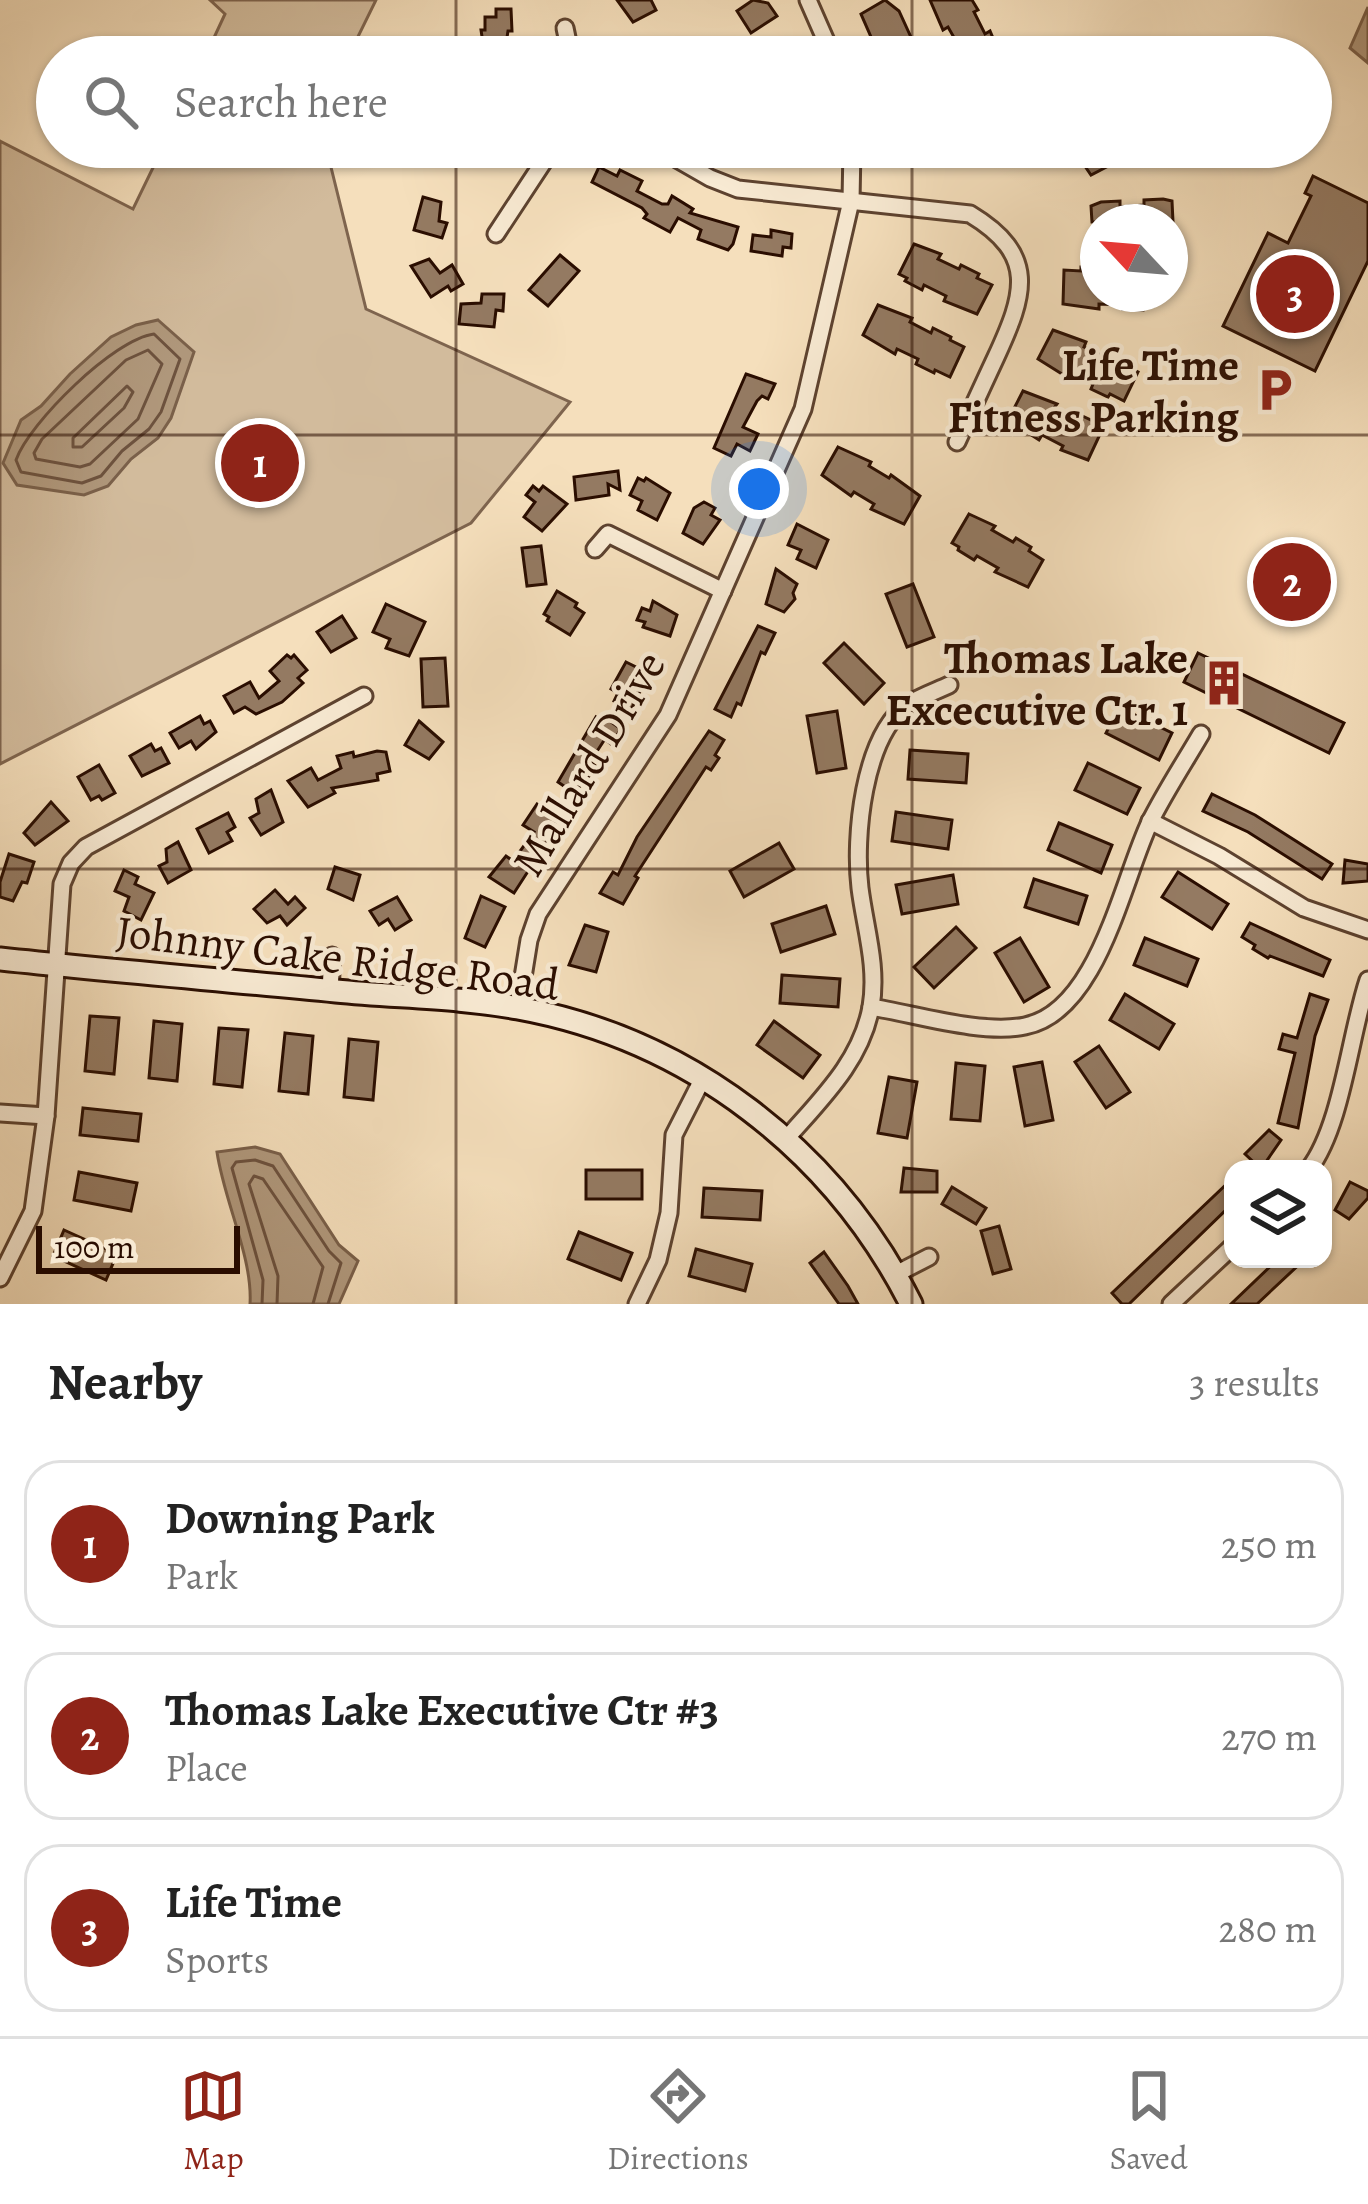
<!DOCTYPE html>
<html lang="en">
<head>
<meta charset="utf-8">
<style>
  :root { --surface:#fff; --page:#f6f6f6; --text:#222; --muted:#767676; --line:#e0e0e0; --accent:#8f2418 }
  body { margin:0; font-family:Alegreya,serif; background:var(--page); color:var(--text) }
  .controls { position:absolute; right:36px; bottom:36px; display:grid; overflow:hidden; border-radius:24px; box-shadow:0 3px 9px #0004 }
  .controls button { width:108px; height:108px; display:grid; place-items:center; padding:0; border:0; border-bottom:3px solid var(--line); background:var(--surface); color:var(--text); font:60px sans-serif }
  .compass { position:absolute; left:1080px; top:204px; width:108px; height:108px; border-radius:50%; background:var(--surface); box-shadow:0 3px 9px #0004; rotate:296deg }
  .scale { position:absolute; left:36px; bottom:30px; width:204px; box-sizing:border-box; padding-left:12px; border:6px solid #2a0d00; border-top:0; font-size:33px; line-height:42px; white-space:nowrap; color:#2a0d00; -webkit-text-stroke:9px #f8ead3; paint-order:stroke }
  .you { position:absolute; left:759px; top:489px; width:42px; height:42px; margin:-30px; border:9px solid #fff; border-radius:50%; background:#1a73e8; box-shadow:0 0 0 18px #1a73e833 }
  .badge { display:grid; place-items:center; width:78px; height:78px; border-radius:50%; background:var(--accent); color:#fff; font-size:39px; font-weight:700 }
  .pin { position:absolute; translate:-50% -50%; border:6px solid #fff; box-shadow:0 3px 12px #0006 }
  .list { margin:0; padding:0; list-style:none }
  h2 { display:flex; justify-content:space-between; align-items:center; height:156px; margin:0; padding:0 48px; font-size:51px }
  h2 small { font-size:39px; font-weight:400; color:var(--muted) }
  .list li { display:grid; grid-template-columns:78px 1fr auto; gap:36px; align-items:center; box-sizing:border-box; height:168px; margin:0 24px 24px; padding:0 24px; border:3px solid var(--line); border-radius:36px }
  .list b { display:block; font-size:45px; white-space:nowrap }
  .list p { margin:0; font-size:39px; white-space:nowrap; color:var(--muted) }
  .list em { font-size:39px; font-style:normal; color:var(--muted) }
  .icon { flex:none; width:66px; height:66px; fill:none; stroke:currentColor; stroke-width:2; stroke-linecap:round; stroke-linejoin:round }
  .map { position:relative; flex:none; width:1368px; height:1304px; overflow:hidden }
  .search { position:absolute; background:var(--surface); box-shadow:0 3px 9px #0004; left:36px; right:36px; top:36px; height:132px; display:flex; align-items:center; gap:30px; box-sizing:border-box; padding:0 42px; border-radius:66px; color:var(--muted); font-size:45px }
  .sheet { height:732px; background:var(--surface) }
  nav { display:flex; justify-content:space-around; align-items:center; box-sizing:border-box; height:168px; border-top:3px solid var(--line); background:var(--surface); font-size:33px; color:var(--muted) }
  nav a { display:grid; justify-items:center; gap:6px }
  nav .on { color:var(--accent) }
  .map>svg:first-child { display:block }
  .green { fill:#d2bb9c; stroke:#7e644e; stroke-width:3 }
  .water { fill:#b0987c; stroke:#7a604a; stroke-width:3 }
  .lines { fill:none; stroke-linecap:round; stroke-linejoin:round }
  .shore { stroke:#6d523e; stroke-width:3 }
  .building { fill:#947a62; stroke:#2a0d00; stroke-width:3 }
  .street-casing { stroke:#5d422f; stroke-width:21 }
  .secondary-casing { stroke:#2a0d00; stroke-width:27 }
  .street { stroke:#f8ead3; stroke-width:15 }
  .secondary { stroke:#f8ead3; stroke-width:21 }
  .grid { fill:none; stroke:#2a0d00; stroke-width:3; stroke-opacity:0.55 }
  .labels { text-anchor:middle; stroke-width:9; stroke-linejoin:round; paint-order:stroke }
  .poi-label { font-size:45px; font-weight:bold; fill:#2a0d00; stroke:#f8ead3; text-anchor:end }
  .street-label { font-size:45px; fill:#2a0d00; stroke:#f8ead3 }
</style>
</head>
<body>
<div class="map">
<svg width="1368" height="1304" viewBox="0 0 1368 1304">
  <rect width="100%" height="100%" fill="#f5dfbc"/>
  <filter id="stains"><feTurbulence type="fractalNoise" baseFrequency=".00167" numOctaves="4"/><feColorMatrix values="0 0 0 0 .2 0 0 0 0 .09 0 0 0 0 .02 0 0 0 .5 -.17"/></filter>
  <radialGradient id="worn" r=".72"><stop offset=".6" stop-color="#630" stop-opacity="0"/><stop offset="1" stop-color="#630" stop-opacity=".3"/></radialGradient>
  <g class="green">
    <polygon points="210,0 376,0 348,57 205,57 225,14"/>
    <polygon points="0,141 133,209 163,147 326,147 366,309 570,402 471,523 0,764"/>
  </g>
  <g class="water">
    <polygon points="1368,7 1368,63 1350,48"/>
    <polygon points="158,320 194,352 171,418 158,438 131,459 108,486 84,495 17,485 3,463 21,420 41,406 70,374 111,337 136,325"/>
    <path d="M255,1147L280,1154L339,1245L358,1261L339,1304H250C253,1258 224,1201 217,1152Z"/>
  </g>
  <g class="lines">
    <g class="shore">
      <path d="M154,334L180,359L161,412L149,429L122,451L101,476L82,483L21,472L16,460C29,423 114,339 154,334Z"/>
      <polygon points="148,350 162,364 138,419 90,464 80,467 36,459 34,453 42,439 126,360"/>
      <polygon points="127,386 133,392 124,408 82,447 73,447 73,438"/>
      <polyline points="262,1304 263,1280 232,1168 236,1162 255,1160 273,1166 329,1251 341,1263 328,1304"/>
      <polyline points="277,1304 278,1276 249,1184 254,1176 263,1179 323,1267 313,1304"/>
    </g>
  </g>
  <g class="building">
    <polygon points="617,0 651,0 656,10 633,22"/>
    <polygon points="753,0 768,3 777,16 751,33 737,11"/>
    <polygon points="885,0 899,11 920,57 887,57 880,44 875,46 861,14"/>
    <polygon points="930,0 972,0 978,10 974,12 985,34 990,31 1001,57 945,57 960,48 948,27 943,30"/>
    <polygon points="496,9 511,9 512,31 508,31 505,50 484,50 481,30 485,30 485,17 496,17"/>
    <polygon points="638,38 642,57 624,57 621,41"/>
    <polygon points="769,147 810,147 809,158 792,157 791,164 769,161"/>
    <polygon points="1072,147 1130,147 1113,158 1116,162 1091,175 1078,156 1072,160 1066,152"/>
    <polygon points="599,167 617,176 620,170 642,181 637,191 662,204 668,204 672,196 693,209 690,213 738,227 733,244 728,250 698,239 701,230 678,218 670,232 644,218 647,214 642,208 592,182"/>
    <polygon points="1313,176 1368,203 1368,261 1315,371 1223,326 1268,233 1288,243 1311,196 1305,193"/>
    <polygon points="423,197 441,202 439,221 447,223 442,238 414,230"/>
    <polygon points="1163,199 1172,201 1173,222 1092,222 1091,206 1101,202 1120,201 1120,207 1144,205 1144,200"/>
    <polygon points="771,230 792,234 791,248 783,247 782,256 751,251 753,235 771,237"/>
    <polygon points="914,244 941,254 938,259 959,269 961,265 979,274 977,278 992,285 977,314 944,301 946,296 924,285 922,290 905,281 907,278 899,274"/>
    <polygon points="560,255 579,271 548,306 529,290"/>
    <polygon points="429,259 440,273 452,265 463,284 451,291 448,286 431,297 411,266"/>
    <polygon points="1081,267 1098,268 1098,294 1153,294 1153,306 1143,305 1143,310 1123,309 1124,305 1099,304 1099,309 1063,304 1064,270 1081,271"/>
    <polygon points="482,294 504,294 503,311 496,310 494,327 459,324 461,304 481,303"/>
    <polygon points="878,305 912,318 910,322 931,333 933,328 951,337 950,340 964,347 950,377 935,370 934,373 916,364 918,359 897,349 895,354 863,335"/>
    <polygon points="1053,330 1086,342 1084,347 1106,357 1108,353 1126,362 1124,365 1138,372 1124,401 1110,394 1108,397 1091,389 1093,384 1072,374 1070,379 1038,359"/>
    <polygon points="746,374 775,384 768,399 762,396 757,401 743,427 758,434 750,451 737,444 731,456 714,448"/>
    <polygon points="1023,391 1057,404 1054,408 1076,419 1078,414 1095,422 1093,426 1102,430 1088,460 1061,450 1063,446 1042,435 1039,440 1008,420"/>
    <polygon points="838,447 871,462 869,466 889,478 891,475 920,496 904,524 871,509 874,504 854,492 851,496 822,475"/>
    <polygon points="618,471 620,490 608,484 609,495 576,500 574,477"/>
    <polygon points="638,478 644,481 646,478 670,493 657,520 638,510 642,501 630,495"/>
    <polygon points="533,486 539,491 543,486 567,504 542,531 524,517 535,502 526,495"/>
    <polygon points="704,502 715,508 711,515 720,520 703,544 683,533 694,508"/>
    <polygon points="969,514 995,526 992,530 1013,542 1016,538 1031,547 1029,551 1043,560 1028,587 995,572 998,568 977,556 974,560 958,550 959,547 952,543"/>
    <polygon points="797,524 828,540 816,568 797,559 801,550 788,545"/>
    <polygon points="541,546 546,584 527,586 522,548"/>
    <polygon points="1274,551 1326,577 1306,619 1253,594"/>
    <polygon points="776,569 797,584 793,593 795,599 784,612 766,604"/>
    <polygon points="913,584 934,637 907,647 886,594"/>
    <polygon points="557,591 577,603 575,607 584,613 570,635 547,621 549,617 544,614"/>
    <polygon points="653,601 677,615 670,636 643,627 645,622 637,620 642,608 650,611"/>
    <polygon points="386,604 425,622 409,656 386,648 390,639 373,632"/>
    <polygon points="342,616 356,638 331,652 317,632"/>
    <polygon points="758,626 775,633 765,654 761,652 741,705 737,703 731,717 715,709"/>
    <polygon points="844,643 884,683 864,704 824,663"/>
    <polygon points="1198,653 1344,723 1329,753 1184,682"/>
    <polygon points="287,655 291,658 294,655 307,670 298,678 303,683 282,702 256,714 245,707 234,713 224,696 250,682 259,698 279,681 270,671"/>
    <polygon points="445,658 448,706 423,707 421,659"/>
    <polygon points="626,662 644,671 640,679 645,681 631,710 614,701 618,693 611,689"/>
    <polygon points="1119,707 1172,733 1159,760 1106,733"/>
    <polygon points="837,711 846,768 817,773 807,716"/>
    <polygon points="200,716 204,724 210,721 216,732 196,749 191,741 179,748 170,733"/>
    <polygon points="596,717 602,721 604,717 621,729 611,744 605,739 590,762 597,767 574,793 558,782"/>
    <polygon points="419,721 443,742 429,759 405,745"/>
    <polygon points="709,731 724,740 715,755 719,758 711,770 706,767 635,876 638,878 623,904 600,893 613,872 618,875 637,837"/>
    <polygon points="151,744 155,751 161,748 169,763 142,776 130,756"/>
    <polygon points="910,750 968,754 966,783 908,779"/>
    <polygon points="377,751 386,752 390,771 377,774 378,780 332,788 335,793 308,807 288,781 311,768 318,780 341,768 337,756 353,752 354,757"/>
    <polygon points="1088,763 1140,788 1127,814 1075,790"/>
    <polygon points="99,765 115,793 102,800 99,796 91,800 78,777"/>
    <polygon points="271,790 283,822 261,835 250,818 259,813 256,799"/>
    <polygon points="1212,794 1255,815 1332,864 1322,879 1248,832 1203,811"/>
    <polygon points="51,802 68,821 35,845 24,833"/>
    <polygon points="537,804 558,818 553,826 556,828 514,893 489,877 506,856 513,861 534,832 523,825"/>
    <polygon points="896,812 952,820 948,849 892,841"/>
    <polygon points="228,813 235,827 227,832 232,841 209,853 197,829"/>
    <polygon points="1059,823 1112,845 1101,873 1048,850"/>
    <polygon points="178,842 191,870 168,883 159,866 167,862 166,849"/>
    <polygon points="779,843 794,869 744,897 730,871"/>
    <polygon points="9,854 34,862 27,883 22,882 13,901 0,897 0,882"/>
    <polygon points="1345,860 1368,864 1368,881 1343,883"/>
    <polygon points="335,867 360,875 353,900 328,889"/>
    <polygon points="124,870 138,877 135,884 154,893 141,920 124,911 129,897 115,891"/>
    <polygon points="1178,872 1228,904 1212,929 1162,897"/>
    <polygon points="953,875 958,904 902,914 896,885"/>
    <polygon points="1034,879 1087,896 1078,924 1025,907"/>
    <polygon points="275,890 288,904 295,897 305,908 287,925 280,916 267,923 254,909"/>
    <polygon points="481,896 505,907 485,947 465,938"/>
    <polygon points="397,897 411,920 395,930 388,919 379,925 370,911"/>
    <polygon points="826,906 835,934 781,952 772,924"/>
    <polygon points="1250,923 1330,960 1323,976 1270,956 1268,958 1253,949 1255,945 1242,937"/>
    <polygon points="585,925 608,932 596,972 569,965"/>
    <polygon points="956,927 976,948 934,988 914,967"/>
    <polygon points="1020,938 1049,987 1024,1002 995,953"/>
    <polygon points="1145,938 1198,959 1187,986 1134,965"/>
    <polygon points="782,975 840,979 838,1007 780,1003"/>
    <polygon points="1125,994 1174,1024 1159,1049 1110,1020"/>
    <polygon points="1310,994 1328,1000 1315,1036 1298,1128 1278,1123 1295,1053 1279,1049 1283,1034 1297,1038"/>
    <polygon points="90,1016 119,1018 114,1074 85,1071"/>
    <polygon points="154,1021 182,1024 177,1081 149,1078"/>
    <polygon points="774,1021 820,1055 803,1078 757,1045"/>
    <polygon points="219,1028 248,1030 242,1087 214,1084"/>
    <polygon points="285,1033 313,1036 308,1094 279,1091"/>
    <polygon points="349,1039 378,1042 373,1100 344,1097"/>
    <polygon points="1099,1046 1130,1092 1106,1108 1075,1062"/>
    <polygon points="1042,1062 1053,1120 1025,1126 1014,1067"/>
    <polygon points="956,1063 985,1066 980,1121 951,1119"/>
    <polygon points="889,1077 917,1082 907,1138 878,1133"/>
    <polygon points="83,1108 141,1114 138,1141 80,1135"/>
    <polygon points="1269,1130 1281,1140 1261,1169 1245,1154"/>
    <polygon points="904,1168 937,1171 937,1192 901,1192"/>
    <rect x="586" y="1170" width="56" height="29"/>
    <polygon points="79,1172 137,1183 131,1211 74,1200"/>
    <polygon points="1233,1178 1233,1203 1129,1304 1122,1304 1112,1293"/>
    <polygon points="1350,1182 1368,1191 1368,1198 1349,1219 1335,1210"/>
    <polygon points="952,1187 986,1208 976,1224 942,1204"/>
    <polygon points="704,1188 762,1191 760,1220 702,1217"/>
    <polygon points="999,1226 1011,1269 993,1274 981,1231"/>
    <polygon points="64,1230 117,1254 106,1280 53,1256"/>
    <polygon points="579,1232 632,1253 621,1280 568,1259"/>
    <polygon points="696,1249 752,1264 745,1291 689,1276"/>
    <polygon points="824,1252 848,1286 858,1304 839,1304 810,1263"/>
    <polygon points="1278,1259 1305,1259 1257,1304 1231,1304"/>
  </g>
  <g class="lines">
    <g class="street-casing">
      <g id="street">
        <polyline points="808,0 833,57"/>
        <polyline points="565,28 571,57"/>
        <path d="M656,147L710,178L738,189L970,214C1038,255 1025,294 996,357C983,385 970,413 957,442"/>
        <polyline points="496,234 548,155 558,147"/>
        <polyline points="595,549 608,534 723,591"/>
        <polyline points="1150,821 1219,856 1304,908 1368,930"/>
        <polyline points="330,990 332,956"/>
        <path d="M871,1007C915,1014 982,1035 1025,1026C1098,1012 1122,881 1150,822C1165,792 1184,763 1201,734"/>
        <polyline points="518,1008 529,940 538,914 668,715 803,409 851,201 852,147"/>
        <polyline points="0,1113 46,1116"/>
        <path d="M787,1138C822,1098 861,1061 871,1007C878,966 865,928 860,888C854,837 863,738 907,705C919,697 936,691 949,685"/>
        <path d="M1309,1169C1342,1126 1350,1034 1368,980"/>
        <polyline points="896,1274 929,1257"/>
        <polyline points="0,1278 33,1211 46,1116 62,884 71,863 86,847 364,696"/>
        <polyline points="637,1304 658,1260 669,1213 674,1135 704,1076"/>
        <polyline points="1171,1304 1233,1246"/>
      </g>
    </g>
    <g class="secondary-casing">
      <path id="secondary" d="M0,959C112,971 224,980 336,991C396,997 459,997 518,1008C689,1039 833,1150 911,1304"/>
    </g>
    <use href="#street" class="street"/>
    <use href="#secondary" class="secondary"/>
  </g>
  <path class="grid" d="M456,0V57M912,0V57M456,147V1304M912,147V1304M0,435H1368M0,869H1368"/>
  <defs>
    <g id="parking-bare" transform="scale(3.6)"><path d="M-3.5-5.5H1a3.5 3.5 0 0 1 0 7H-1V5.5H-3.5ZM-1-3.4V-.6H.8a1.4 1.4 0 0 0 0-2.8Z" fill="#8f2418" stroke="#f8ead3" stroke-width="2.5" paint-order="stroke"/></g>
    <g id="building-bare" transform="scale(3.6)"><path d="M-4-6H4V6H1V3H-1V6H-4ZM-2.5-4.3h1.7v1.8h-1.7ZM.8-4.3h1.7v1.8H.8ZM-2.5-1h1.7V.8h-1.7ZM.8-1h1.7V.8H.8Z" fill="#8f2418" stroke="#f8ead3" stroke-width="2.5" paint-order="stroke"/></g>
  </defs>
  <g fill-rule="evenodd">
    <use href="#parking-bare" x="1275" y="390"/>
    <use href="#building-bare" x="1224" y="683"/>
  </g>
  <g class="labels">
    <g class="poi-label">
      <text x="1239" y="380">Life Time<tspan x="1239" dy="52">Fitness Parking</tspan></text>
      <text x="1188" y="673">Thomas Lake<tspan x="1188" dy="52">Excecutive Ctr. 1</tspan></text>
    </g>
    <g class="street-label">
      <text transform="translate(588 763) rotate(-59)" y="16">Mallard Drive</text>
      <text transform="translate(338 957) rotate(7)" y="16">Johnny Cake Ridge Road</text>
    </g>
  </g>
  <rect width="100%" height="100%" filter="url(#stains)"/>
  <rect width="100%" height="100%" fill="url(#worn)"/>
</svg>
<div class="controls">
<button><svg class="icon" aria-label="layers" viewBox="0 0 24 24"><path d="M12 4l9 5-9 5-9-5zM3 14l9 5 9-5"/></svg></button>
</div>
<svg class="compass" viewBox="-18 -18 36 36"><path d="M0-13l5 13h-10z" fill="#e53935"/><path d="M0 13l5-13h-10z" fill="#767676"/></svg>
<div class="scale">100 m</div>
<div class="you"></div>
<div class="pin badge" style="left:260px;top:463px">1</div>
<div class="pin badge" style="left:1292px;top:582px">2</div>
<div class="pin badge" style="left:1295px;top:294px">3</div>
<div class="search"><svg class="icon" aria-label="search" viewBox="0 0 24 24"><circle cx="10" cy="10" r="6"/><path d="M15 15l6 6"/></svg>Search here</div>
</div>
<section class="sheet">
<h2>Nearby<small>3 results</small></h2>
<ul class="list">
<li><span class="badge">1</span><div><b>Downing Park</b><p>Park</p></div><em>250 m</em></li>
<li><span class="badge">2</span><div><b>Thomas Lake Executive Ctr #3</b><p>Place</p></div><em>270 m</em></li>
<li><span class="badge">3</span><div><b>Life Time</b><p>Sports</p></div><em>280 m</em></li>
</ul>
</section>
<nav>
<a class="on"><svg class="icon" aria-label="map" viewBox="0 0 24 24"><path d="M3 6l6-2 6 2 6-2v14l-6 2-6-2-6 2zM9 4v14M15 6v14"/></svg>Map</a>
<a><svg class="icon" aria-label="directions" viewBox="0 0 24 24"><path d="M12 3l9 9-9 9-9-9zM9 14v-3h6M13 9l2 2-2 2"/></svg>Directions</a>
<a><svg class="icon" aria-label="saved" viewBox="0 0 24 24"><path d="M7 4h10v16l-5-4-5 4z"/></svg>Saved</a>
</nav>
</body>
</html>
